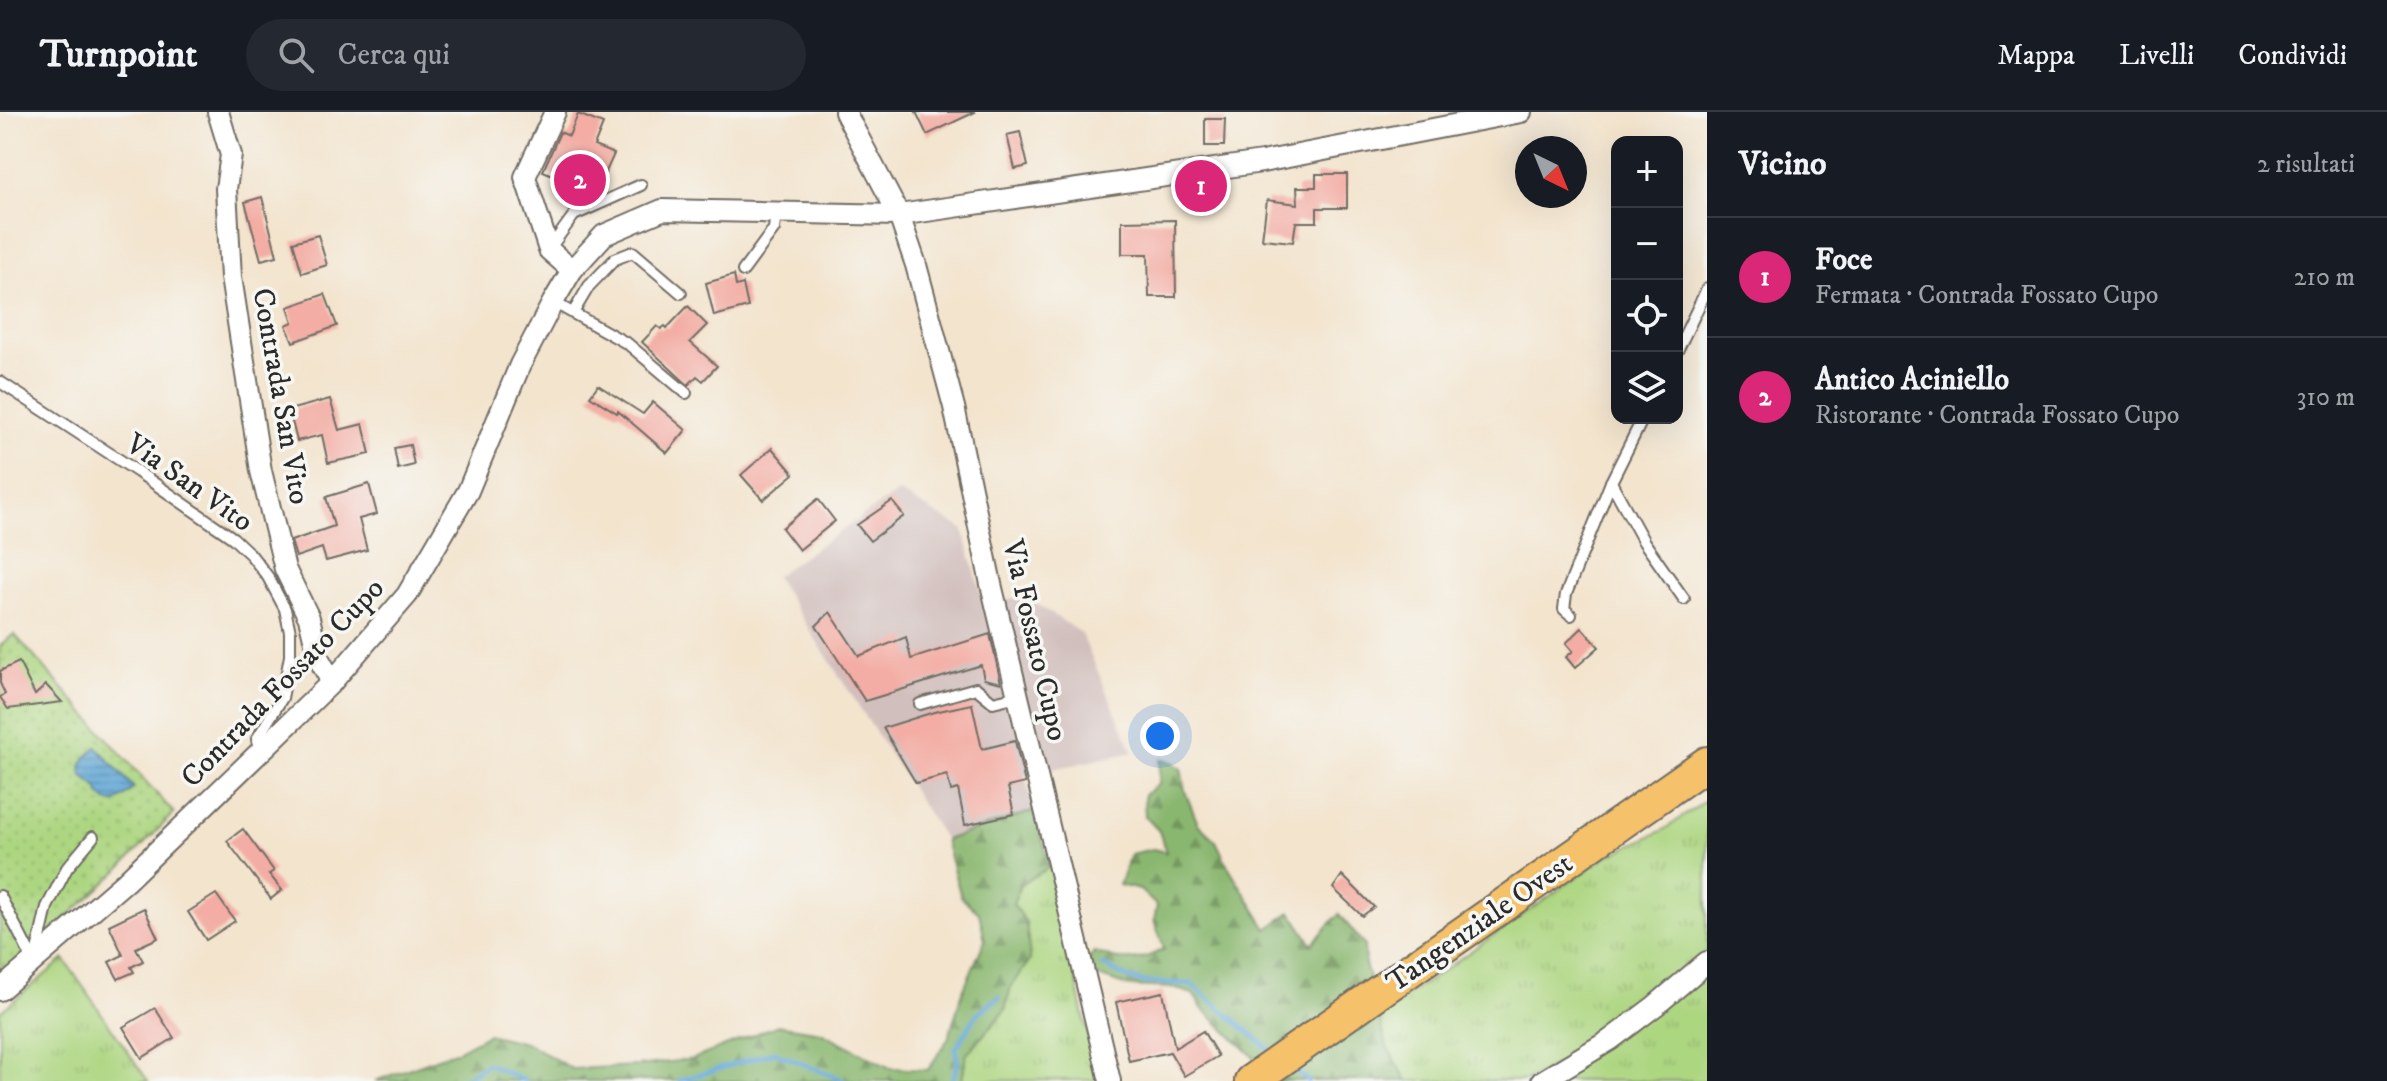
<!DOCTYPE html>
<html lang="it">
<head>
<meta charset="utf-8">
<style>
  :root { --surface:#171b24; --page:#242831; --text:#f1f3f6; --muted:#9ea1a6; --line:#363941; --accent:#db2777 }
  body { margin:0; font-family:"IM FELL DW Pica",serif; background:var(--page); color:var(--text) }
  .controls { position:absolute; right:24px; top:24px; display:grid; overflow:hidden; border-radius:16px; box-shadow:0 8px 32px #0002 }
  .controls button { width:72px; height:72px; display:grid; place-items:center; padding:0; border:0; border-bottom:2px solid var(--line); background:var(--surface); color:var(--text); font:40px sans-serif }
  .compass { position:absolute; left:1515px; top:24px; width:72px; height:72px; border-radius:50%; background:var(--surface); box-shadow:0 8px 32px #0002; rotate:137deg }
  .you { position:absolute; left:1160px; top:624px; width:28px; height:28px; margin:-20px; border:6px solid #fff; border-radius:50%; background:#1a73e8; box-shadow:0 0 0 12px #1a73e833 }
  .badge { display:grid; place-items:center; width:52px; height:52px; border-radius:50%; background:var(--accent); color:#fff; font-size:26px; font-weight:700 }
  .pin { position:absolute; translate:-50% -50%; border:4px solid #fff; box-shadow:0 2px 8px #0006 }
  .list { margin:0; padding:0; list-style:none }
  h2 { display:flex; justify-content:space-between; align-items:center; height:104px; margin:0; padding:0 32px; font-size:34px }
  h2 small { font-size:26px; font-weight:400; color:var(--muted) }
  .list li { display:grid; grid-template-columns:52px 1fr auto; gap:24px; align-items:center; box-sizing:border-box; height:120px; padding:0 32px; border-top:2px solid var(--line) }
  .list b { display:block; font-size:30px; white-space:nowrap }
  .list p { margin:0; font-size:26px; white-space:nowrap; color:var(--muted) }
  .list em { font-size:26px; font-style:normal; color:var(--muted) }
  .icon { flex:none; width:44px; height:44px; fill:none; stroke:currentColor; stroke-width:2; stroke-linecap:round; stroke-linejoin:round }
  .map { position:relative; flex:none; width:1707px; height:969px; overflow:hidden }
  header { display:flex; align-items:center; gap:48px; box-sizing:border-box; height:112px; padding:0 40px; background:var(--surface); border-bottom:2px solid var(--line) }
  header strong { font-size:38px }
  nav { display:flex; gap:44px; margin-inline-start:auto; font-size:28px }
  .search { width:560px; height:72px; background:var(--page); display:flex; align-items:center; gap:20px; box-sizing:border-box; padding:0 28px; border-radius:44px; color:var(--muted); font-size:30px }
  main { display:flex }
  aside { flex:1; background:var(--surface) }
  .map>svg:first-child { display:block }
  .industrial { fill:#d1bfbd }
  .grass { fill:url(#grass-tufts); stroke:#6c8056; stroke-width:2 }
  .forest { fill:url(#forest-firs); stroke:#5a714d; stroke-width:2 }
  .garden { fill:url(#garden-dots); stroke:#6c8056; stroke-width:2 }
  .water { fill:url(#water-rules); stroke:#446880; stroke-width:2 }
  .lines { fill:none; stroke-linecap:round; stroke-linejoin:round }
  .stream { stroke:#5da4d4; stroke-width:5 }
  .building { fill:#f3ada4 }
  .service-casing { stroke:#716c64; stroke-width:14 }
  .minor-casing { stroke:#716c64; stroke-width:24 }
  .primary-casing { stroke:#716c64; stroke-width:36 }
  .service { stroke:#fff; stroke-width:10 }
  .minor { stroke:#fff; stroke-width:20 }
  .primary { stroke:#f5c16b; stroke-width:32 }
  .labels { text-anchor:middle; stroke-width:7; stroke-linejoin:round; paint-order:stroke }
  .street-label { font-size:30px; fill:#2b2b2b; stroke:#f6f6f2 }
</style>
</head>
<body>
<header>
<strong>Turnpoint</strong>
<div class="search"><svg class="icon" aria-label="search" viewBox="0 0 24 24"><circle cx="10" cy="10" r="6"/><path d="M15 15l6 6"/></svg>Cerca qui</div>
<nav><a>Mappa</a><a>Livelli</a><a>Condividi</a></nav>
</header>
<main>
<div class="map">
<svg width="1707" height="969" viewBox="0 0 1707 969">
  <defs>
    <pattern id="grass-tufts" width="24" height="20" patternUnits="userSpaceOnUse" patternTransform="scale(2)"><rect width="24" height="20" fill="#add681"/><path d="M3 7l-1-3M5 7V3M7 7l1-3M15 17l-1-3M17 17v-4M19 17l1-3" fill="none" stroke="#95b870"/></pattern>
    <pattern id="forest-firs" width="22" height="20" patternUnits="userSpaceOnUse" patternTransform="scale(2)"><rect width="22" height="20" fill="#8ab76f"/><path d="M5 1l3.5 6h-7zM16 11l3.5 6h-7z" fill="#71955b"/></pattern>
    <pattern id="garden-dots" width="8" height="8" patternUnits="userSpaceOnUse" patternTransform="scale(2)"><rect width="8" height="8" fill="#add681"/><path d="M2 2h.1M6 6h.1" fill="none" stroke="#95b870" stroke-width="1.8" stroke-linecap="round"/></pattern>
    <pattern id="water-rules" width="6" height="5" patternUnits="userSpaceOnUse" patternTransform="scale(2)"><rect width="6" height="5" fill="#5da4d4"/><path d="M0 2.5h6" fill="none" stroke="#4d86ac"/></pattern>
  </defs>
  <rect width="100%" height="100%" fill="#f6f6f2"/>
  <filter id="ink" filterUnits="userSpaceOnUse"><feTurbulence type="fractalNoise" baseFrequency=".0125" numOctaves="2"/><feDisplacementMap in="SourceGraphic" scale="16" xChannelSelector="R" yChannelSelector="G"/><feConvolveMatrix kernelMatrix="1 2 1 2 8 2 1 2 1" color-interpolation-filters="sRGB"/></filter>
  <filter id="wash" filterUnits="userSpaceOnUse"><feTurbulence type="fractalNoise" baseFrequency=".006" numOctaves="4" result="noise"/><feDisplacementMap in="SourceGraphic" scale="32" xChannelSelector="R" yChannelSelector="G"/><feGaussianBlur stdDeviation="1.8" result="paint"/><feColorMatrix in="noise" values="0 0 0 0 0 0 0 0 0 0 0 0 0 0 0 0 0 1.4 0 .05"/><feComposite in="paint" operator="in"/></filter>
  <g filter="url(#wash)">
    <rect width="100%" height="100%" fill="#f3e4ce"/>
    <polygon class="industrial" points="898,380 963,417 985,495 1023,483 1081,521 1133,640 1025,663 1033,699 945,728 775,464"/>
    <g class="grass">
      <polygon points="1707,688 1707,840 1637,900 1585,938 1525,969 1407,969 1387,935 1378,904 1607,744 1662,719"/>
      <polygon points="1051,754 1098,968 962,969 966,943 1005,898 1011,874 1030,848 1026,811 1013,792 1020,773"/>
      <polygon points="64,847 148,969 0,969 0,900"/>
      <polygon points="1707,858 1707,969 1555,969"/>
    </g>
    <g class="forest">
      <path d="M1160,648L1172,650L1181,656L1185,679L1198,712L1216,729L1228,754L1267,817L1291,800L1312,832L1339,802L1364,833L1365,852L1387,935L1407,969H1270L1272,962L1202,896L1193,882L1174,876L1127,874L1095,863L1088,848L1094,840C1124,850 1134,853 1164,837L1154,808L1157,794L1140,778L1119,773L1130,742L1153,737L1166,740L1159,719L1145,704L1144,683L1159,672Z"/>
      <polygon points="1033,699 1051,754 1020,773 1013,792 1026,810 1030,848 1011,874 1005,898 966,943 962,969 375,969 457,939 488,922 529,932 572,957 638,954 693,947 778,913 821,920 890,956 928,958 948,927 964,876 985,828 979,801 961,785 945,728"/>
    </g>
    <polygon class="garden" points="14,522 174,701 117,760 0,866 0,534"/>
    <path class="water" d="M97,635L134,676C125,684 113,698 102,685C95,678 102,681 95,674C93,671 88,670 85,666C74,654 88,643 97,635Z"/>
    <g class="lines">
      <g class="stream">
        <polyline points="1103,853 1127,866 1143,870 1191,872 1274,941"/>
        <polyline points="1291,955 1308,969"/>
        <polyline points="459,969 488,952 524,969"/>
        <polyline points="679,969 774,940 845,969"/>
        <polyline points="952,969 958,951 955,938 977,902 999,885"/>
      </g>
    </g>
    <g id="blocks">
      <g class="building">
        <polygon points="916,0 975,0 927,23"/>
        <polygon points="578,2 603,12 594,34 614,42 605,62 599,59 591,79 543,59 560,20 569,24"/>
        <polygon points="1205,7 1225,7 1224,34 1205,34"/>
        <polygon points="1020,20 1028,54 1015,57 1007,23"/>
        <polygon points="1316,62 1347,62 1347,96 1317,96 1317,110 1296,110 1293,130 1262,127 1267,88 1298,92 1297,75 1316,75"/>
        <polygon points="262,85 277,144 261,148 245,90"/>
        <polygon points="1175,108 1176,185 1149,185 1148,142 1122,142 1122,109"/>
        <polygon points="318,123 327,153 302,161 293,130"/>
        <polygon points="734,163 736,174 743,172 748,195 714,204 706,171"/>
        <polygon points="325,182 337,214 293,230 286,213 293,210 288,195"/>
        <polygon points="688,194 707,213 690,230 717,254 703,269 697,264 688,273 642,230 657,214 661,217 665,214 667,216"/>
        <polygon points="598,273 643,302 653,290 686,318 667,341 618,299 617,301 590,284"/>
        <polygon points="330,287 339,318 363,312 370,342 328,351 322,323 297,329 289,298"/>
        <polygon points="410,333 414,353 398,357 394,336"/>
        <polygon points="772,336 794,362 763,388 741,363"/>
        <polygon points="369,372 377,402 359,407 367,438 326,449 322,436 296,445 291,429 334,414 326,385"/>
        <polygon points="818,387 835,409 799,438 782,416"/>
        <polygon points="892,389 904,404 870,429 857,413"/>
        <polygon points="830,500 859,544 906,525 911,547 990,522 1001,571 984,567 981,553 865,589 816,514"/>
        <polygon points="1582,516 1599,535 1575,556 1566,545 1573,539 1566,531"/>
        <polygon points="19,550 35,583 46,573 62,590 8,597 0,585 5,582 0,571 0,559"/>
        <polygon points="972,592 982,637 1015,629 1025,671 1008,675 1014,702 965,713 958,677 951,679 947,663 916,671 883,616 934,600"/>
        <polygon points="243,717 274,759 269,762 282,778 271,787 227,729"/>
        <polygon points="1342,763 1374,795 1362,804 1333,776"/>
        <polygon points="216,782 235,809 206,828 188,800"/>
        <polygon points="144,796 158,826 136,836 143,849 131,855 134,860 118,867 109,850 123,843 109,813"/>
        <polygon points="1163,880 1175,936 1203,919 1218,944 1184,964 1170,940 1129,949 1116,890"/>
        <polygon points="155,896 174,926 142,946 123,915"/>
      </g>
    </g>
  </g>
  <g filter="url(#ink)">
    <use href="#blocks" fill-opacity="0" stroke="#716c64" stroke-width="2"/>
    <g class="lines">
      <g class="service-casing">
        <g id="service">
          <polyline points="550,136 574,103 641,73"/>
          <polyline points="743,159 774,117 776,100"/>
          <polyline points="553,190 628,232 686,281"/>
          <polyline points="573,201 589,174 615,147 633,140 681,181"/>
          <polyline points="1677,239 1707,177"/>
          <polyline points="0,270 138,360 233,426 251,443 268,465 285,497 290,520 290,544 282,586 257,627 259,639"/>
          <polyline points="1643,306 1611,370 1644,430 1684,487"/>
          <polyline points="1571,503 1564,497 1566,482 1611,370"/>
          <polyline points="920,592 976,576 993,590 1018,584"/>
          <polyline points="0,784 34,850"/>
          <polyline points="36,844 47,795 67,756 93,725"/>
        </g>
      </g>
      <g class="minor-casing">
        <g id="minor">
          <polyline points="218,0 231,43 226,77 231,165 261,359 285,457 309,506 319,547 332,570"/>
          <polyline points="555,0 525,65 549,138 572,158"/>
          <polyline points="845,0 899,103 916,153 954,295 991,472 1110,969"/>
          <polyline points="0,878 125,770 259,641 332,570 407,483 468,379 520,253 553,190 572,158 604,123 662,98 899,103 1262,50 1521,0"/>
          <polyline points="1542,969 1610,928 1655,894 1707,850"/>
        </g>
      </g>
      <g class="primary-casing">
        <polyline id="primary" points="1251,969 1707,651"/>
      </g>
      <use href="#service" class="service"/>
      <use href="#minor" class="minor"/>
      <use href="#primary" class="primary"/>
    </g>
  </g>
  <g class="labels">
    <g class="street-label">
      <text transform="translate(282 284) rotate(80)" y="10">Contrada San Vito</text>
      <text transform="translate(190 370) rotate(35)" y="10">Via San Vito</text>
      <text transform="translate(1036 528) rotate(77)" y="10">Via Fossato Cupo</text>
      <text transform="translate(282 570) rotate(-46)" y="10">Contrada Fossato Cupo</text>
      <text transform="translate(1479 810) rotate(-35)" y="10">Tangenziale Ovest</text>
    </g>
  </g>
</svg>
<div class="controls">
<button>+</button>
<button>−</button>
<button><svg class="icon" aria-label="locate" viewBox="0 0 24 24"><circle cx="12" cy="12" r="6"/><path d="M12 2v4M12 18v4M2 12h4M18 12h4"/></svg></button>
<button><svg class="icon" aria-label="layers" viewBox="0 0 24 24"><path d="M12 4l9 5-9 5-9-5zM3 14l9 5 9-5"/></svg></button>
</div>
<svg class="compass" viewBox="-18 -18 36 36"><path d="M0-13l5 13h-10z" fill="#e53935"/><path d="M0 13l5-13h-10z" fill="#9ea1a6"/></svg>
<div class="you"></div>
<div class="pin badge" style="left:1201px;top:74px">1</div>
<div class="pin badge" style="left:580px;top:68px">2</div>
</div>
<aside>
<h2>Vicino<small>2 risultati</small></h2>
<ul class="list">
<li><span class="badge">1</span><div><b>Foce</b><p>Fermata · Contrada Fossato Cupo</p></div><em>210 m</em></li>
<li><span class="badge">2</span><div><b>Antico Aciniello</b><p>Ristorante · Contrada Fossato Cupo</p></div><em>310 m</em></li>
</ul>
</aside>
</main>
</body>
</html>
